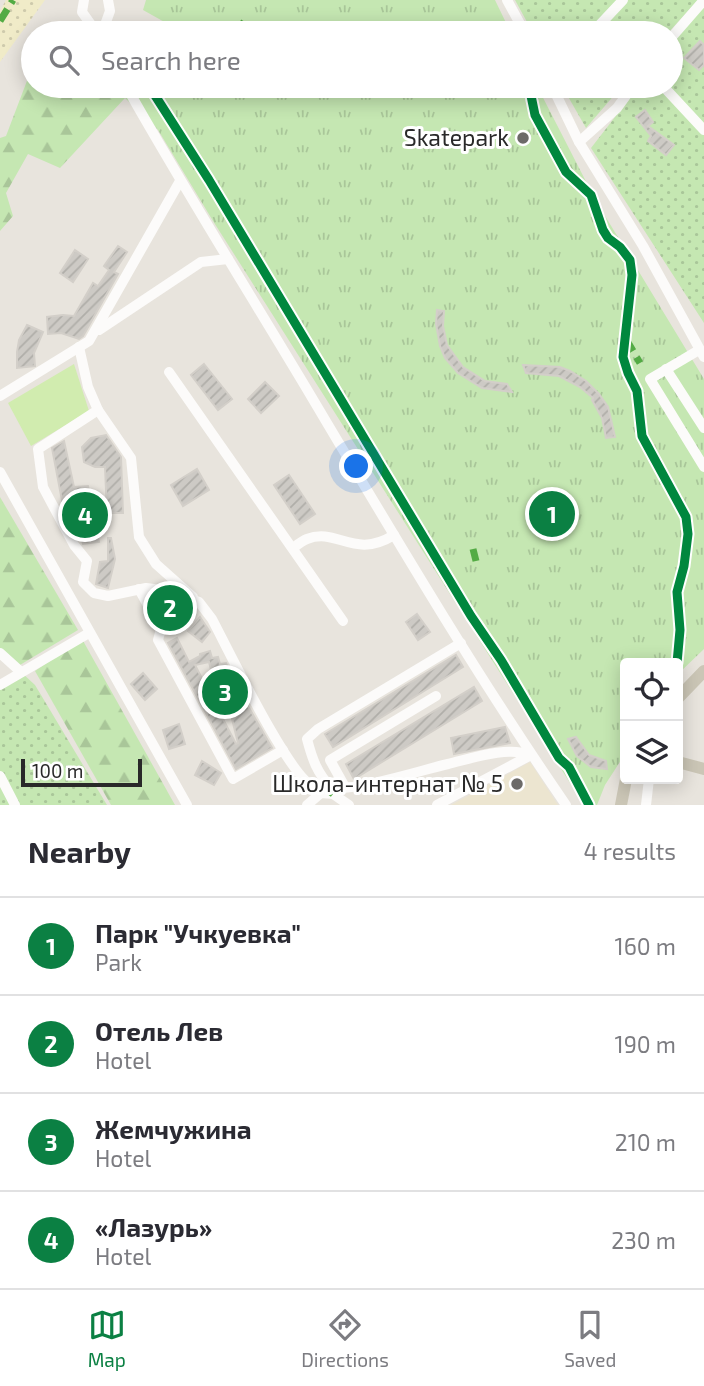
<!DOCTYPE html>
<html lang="en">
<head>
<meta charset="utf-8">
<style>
  :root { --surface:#fff; --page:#f2f2f3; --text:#2b2b33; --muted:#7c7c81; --line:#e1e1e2; --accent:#0b8043 }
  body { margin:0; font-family:"Exo 2",sans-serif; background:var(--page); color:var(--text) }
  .controls { position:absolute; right:21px; bottom:21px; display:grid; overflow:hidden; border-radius:7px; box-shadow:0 4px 18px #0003 }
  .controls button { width:63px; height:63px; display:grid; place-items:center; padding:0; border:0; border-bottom:2px solid var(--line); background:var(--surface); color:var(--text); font:35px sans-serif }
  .scale { position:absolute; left:21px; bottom:18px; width:121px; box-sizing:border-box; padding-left:7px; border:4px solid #292929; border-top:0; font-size:19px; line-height:24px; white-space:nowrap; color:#292929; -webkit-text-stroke:5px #fff; paint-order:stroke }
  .you { position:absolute; left:357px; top:467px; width:24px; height:24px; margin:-18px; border:5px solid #fff; border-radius:50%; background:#1a73e8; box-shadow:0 0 0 10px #1a73e833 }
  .badge { display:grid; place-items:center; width:46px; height:46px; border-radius:50%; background:var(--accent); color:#fff; font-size:23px; font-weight:700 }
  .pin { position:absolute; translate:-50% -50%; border:4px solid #fff; box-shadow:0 2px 7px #0006 }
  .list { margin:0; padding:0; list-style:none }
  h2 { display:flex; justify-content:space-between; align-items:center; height:91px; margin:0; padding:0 28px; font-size:30px }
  h2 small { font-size:23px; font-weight:400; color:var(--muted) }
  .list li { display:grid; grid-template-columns:46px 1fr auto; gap:21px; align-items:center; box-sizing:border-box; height:98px; padding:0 28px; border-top:2px solid var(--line) }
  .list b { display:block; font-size:26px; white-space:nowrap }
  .list p { margin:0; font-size:23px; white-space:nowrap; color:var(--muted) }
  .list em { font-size:23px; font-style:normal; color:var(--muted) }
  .icon { flex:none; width:38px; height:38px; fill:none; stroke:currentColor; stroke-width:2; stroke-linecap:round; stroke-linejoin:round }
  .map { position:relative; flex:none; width:704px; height:805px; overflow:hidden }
  .search { position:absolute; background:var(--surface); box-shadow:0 4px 18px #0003; left:21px; right:21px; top:21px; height:77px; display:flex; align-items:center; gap:18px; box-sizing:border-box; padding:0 24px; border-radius:38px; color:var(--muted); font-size:26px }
  .sheet { height:483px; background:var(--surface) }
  nav { display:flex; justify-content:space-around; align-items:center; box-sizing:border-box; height:98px; border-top:2px solid var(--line); background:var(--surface); font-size:19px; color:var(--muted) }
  nav a { display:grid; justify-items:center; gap:4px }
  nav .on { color:var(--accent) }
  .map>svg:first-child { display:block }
  .education { fill:#ece5d0 }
  .grass { fill:url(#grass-tufts) }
  .forest { fill:url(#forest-firs) }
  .sand { fill:url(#sand-dots) }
  .garden { fill:url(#garden-dots) }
  .pitch { fill:#d1ecaf }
  .building { fill:url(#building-hatch); stroke:#d3cfc9; stroke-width:2; fill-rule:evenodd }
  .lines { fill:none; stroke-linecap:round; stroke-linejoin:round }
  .minor { stroke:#fcfbfa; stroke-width:10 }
  .major { stroke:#cbc6b6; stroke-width:12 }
  .quiet { stroke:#53ab44; stroke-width:7; stroke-dasharray:14 7; stroke-linecap:butt }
  .cycleway-casing { stroke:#fff; stroke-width:13 }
  .cycleway { stroke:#00873e; stroke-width:9 }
  .poi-dot { fill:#6c6a68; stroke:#fff; stroke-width:2.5 }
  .labels { text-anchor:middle; stroke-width:6; stroke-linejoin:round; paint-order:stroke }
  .poi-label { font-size:23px; fill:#292929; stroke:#fff; text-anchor:end }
</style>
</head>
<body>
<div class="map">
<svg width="704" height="805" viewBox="0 0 704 805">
  <defs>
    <pattern id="grass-tufts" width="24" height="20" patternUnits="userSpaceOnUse" patternTransform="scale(1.75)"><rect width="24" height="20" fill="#c5e7b2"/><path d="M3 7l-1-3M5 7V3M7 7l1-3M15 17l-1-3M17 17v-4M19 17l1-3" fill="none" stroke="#a9c699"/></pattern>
    <pattern id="forest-firs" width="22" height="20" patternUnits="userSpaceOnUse" patternTransform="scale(1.75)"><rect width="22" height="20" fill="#c5e7b2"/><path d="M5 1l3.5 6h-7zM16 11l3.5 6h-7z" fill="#a9c699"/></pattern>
    <pattern id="sand-dots" width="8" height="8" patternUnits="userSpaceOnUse" patternTransform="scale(1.75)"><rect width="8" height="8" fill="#f0ebc8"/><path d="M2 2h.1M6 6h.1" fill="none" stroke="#cecaac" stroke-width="1.8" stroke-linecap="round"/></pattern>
    <pattern id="garden-dots" width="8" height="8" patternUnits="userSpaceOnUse" patternTransform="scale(1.75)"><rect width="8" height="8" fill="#c5e7b2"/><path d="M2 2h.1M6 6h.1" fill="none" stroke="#a9c699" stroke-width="1.8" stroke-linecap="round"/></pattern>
    <pattern id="building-hatch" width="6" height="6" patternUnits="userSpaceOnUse" patternTransform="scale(1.75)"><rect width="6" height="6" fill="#cdcac5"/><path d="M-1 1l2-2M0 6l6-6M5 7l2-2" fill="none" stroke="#b0aea9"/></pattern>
  </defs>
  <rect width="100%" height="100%" fill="#e8e4dd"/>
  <polygon class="education" points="530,762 558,805 451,805"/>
  <g class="grass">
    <polygon points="146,0 495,0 511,33 170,33 172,31 168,24 143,10"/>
    <polygon points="117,86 537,86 596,201 704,379 704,649 678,674 678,663 625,663 625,754 605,785 597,805 584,805 213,221 158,130 125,98"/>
  </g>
  <g class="forest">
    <polygon points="33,65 33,86 117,86 125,98 60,168 28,154 6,193 13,216 0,231 0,138 6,136"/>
    <polygon points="0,497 78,630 15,668 0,649"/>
    <polygon points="82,639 175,805 111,805 35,671"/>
  </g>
  <polygon class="sand" points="6,0 45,0 0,62 0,11"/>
  <g class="garden">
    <polygon points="515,0 698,0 668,33 533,33"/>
    <polygon points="704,3 704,323 591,148 639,86 671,86 671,45"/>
    <polygon points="562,86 622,86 586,128"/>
    <polygon points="21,672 35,685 107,805 0,805 0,683"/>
  </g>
  <polygon class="pitch" points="74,364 89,411 31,446 8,403"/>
  <g class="building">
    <polygon points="700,41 704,45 704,65 699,70 684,58"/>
    <polygon points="645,110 653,122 648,126 674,145 666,155 648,141 651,136 636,117"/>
    <polygon points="118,246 127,252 114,272 118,274 83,336 79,339 61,333 48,334 47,317 63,315 74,316 93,283 98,286 109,270 104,266"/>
    <polygon points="75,250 88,259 73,282 60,273"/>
    <polygon points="437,310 444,311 443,326 447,345 463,367 485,381 507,384 512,392 482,388 458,373 445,358 440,346 436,324"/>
    <polygon points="27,325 43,332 34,353 35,366 17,368 17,352 19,340"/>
    <polygon points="204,364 232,399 218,410 191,375"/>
    <polygon points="523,365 560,367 570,371 586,381 599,394 608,407 615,437 606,438 602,418 592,400 593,398 580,387 559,376 526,373"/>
    <polygon points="265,382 279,396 261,413 248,399"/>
    <polygon points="106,435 121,457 123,513 107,513 105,467 95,467 84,462 82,447 91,438"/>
    <polygon points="64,441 74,487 88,486 99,542 83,544 73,505 63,506 52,448"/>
    <polygon points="197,469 209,490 183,506 171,485"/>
    <polygon points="289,475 315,514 300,524 274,485"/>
    <polygon points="108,538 111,538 115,559 108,588 96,584 100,562 108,561"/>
    <polygon points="162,598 165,598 170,606 177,602 187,605 190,610 177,617 174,612 168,616 163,612 166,617 164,618 155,602"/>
    <polygon points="417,614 430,632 418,640 406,622"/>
    <polygon points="200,617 210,632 202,642 188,631"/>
    <path d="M177,638L189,662L200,656V654L210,651L212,658L218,657L220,664L226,663L230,673L223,675L226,686L232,685L234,693L241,691L245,707L248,706L272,748L236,769L168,643ZM209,662L217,694L225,692L227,698L233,697L237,712L231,715L238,743L236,744L195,665Z"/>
    <polygon points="456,655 463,667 333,747 325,734"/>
    <polygon points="143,673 157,689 145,700 131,684"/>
    <polygon points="474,687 482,701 354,779 346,764"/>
    <polygon points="179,724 185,744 169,749 163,730"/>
    <polygon points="505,727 510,743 454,754 451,738"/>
    <polygon points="576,737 589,755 606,761 607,769 591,767 577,756 568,739"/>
    <polygon points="202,761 221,773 214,785 195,775"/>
  </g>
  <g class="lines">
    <g class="minor">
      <polyline points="84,0 82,12 97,33"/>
      <polyline points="507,0 525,33"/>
      <polyline points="102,33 110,11 108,0"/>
      <polyline points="592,33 623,0"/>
      <polyline points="671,38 704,0"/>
      <path d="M126,86C183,187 245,286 305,386C389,527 473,670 566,805"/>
      <polyline points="552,86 579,142 643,246 704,357"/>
      <polyline points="663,86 704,130"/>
      <polyline points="579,142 617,108 633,86"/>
      <polyline points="99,330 201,262 228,259"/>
      <path d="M79,347L88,387L98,410L38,449L43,487L74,545L87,561L83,582L94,593L108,596L146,588L169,591L199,602L212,619C227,647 289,777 313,786C341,797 417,771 448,764C473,758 507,746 531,755"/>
      <polyline points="699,350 650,379 704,467"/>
      <polyline points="666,369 704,428"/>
      <polyline points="169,372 343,621"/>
      <polyline points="0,396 89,341 180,181"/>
      <polyline points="98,410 131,458 139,537 156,564 193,597"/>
      <polyline points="0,472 187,805"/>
      <path d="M293,548C297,545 302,541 307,539C337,527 354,560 394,535"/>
      <polyline points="139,589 161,629 158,640 233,779 283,750"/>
      <polyline points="0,653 21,672"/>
      <polyline points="0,685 89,633"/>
      <polyline points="0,776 15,805"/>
      <polyline points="345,787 330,760 436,696"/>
      <path d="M332,788C317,774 312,758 307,739L318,729L461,643"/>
      <polyline points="307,805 321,793 333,794 349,805"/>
      <polyline points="437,805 531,755"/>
      <polyline points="646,805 649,779"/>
    </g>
    <g class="major">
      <polyline points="678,698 704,671"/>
      <polyline points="678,762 704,769"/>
      <polyline points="621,805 626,779"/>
    </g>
    <g class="quiet">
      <polyline points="0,21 13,0"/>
      <polyline points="236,33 246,19"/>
      <polyline points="626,339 640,363"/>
      <polyline points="473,549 476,561"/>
      <polyline points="325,788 333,794"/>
    </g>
    <g class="cycleway-casing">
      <g id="cycleway">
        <polyline points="149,86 209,180 471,616 501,660 559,758 569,767 589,805"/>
        <polyline points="529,86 535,115 566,172 591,195 603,230 608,238 620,247 630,260 632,275 623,357 628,373 637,391 642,436 686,517 688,534 684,566 677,592 680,630 677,663"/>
      </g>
    </g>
    <use href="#cycleway" class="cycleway"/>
  </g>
  <g class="poi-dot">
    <circle cx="523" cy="138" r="7"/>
    <circle cx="517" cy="784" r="7"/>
  </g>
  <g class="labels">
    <g class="poi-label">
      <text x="509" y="146">Skatepark</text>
      <text x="503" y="792">Школа-интернат № 5</text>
    </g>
  </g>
</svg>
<div class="controls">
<button><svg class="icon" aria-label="locate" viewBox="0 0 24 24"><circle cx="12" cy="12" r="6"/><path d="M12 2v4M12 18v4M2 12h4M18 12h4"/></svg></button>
<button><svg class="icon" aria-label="layers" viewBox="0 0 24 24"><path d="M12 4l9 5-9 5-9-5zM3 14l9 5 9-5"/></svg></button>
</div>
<div class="scale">100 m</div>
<div class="you"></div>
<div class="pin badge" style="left:552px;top:514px">1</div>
<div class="pin badge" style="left:170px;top:608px">2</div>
<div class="pin badge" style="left:225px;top:692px">3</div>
<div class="pin badge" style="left:85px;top:515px">4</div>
<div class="search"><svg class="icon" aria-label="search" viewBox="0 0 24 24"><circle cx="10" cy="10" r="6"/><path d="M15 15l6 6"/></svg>Search here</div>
</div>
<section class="sheet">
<h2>Nearby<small>4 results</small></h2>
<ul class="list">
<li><span class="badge">1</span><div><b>Парк &quot;Учкуевка&quot;</b><p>Park</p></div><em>160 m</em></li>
<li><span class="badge">2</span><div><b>Отель Лев</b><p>Hotel</p></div><em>190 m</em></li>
<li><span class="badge">3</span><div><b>Жемчужина</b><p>Hotel</p></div><em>210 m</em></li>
<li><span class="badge">4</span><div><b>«Лазурь»</b><p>Hotel</p></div><em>230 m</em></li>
</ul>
</section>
<nav>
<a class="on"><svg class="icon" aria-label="map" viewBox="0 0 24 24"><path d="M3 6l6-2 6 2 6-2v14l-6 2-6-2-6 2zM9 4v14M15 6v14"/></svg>Map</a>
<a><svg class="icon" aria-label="directions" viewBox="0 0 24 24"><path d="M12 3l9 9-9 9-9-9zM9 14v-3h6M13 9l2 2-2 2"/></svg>Directions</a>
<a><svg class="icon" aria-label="saved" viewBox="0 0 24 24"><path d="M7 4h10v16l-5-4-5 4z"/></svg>Saved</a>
</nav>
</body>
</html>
